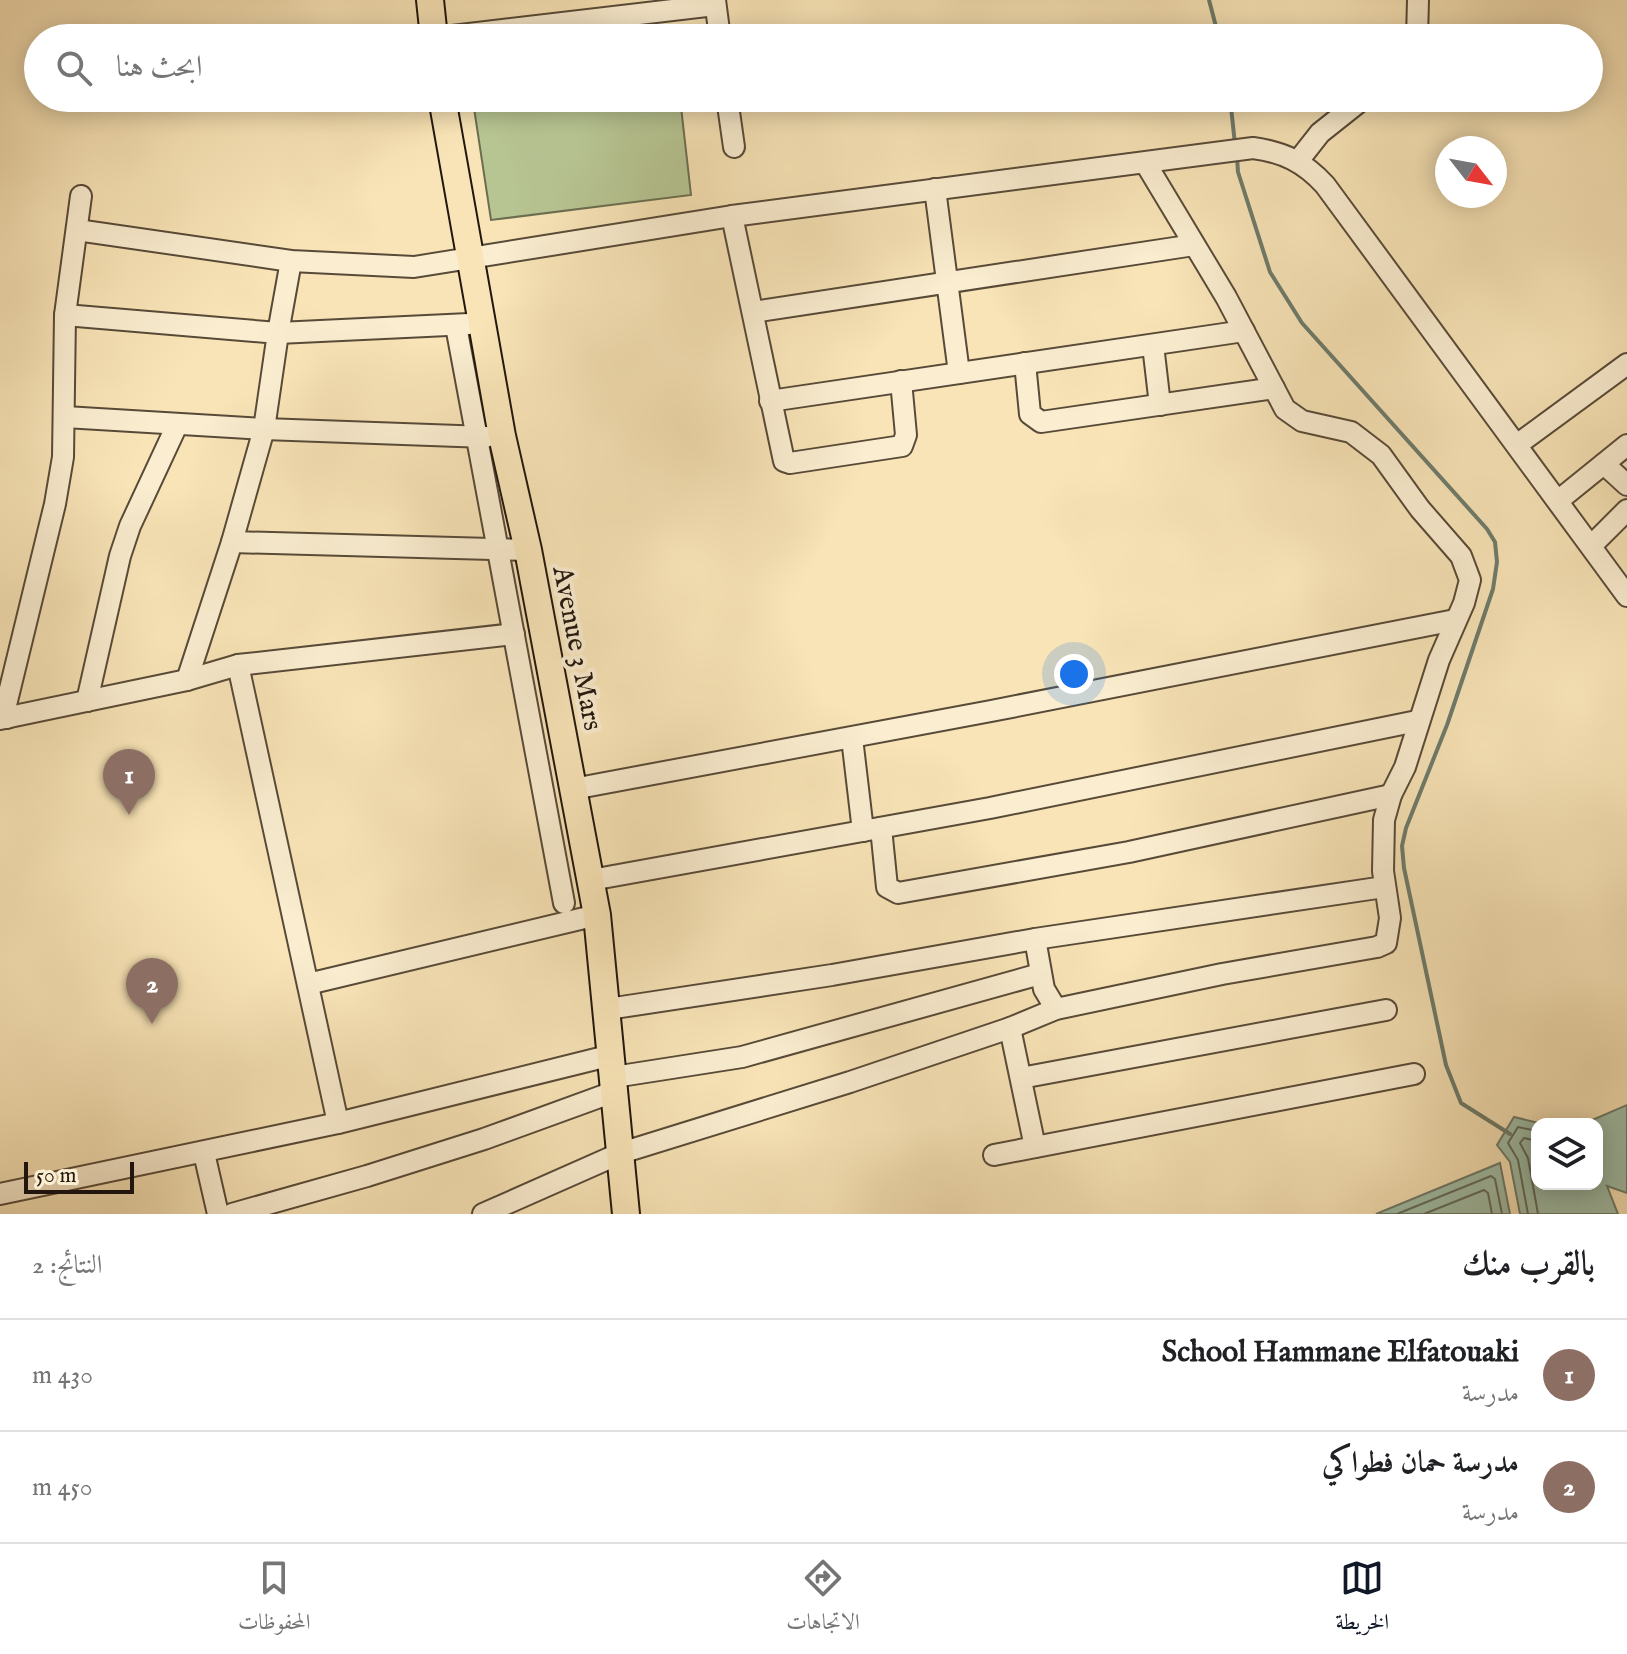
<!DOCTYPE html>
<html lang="ar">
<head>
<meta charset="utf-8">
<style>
  :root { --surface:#fff; --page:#f2f2f2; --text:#202124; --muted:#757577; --line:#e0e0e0; --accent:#111827 }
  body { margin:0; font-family:"IM FELL English",Amiri,serif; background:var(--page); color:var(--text); direction:rtl }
  .controls { position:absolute; right:24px; bottom:24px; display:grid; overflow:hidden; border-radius:16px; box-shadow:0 4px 20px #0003 }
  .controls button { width:72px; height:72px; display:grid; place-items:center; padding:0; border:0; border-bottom:2px solid var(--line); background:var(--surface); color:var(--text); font:40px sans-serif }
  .compass { position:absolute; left:1435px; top:136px; width:72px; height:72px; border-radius:50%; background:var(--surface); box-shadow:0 4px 20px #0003; rotate:121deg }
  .scale { position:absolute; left:24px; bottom:20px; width:110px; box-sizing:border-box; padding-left:8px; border:4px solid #22160e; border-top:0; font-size:22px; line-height:28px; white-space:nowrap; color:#22160e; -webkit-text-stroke:6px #faedd0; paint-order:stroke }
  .you { position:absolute; left:1074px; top:674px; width:28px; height:28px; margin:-20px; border:6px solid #fff; border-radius:50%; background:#1a73e8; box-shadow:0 0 0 12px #1a73e833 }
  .badge { display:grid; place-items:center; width:52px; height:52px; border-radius:50%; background:var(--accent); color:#fff; font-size:26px; font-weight:700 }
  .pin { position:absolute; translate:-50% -66px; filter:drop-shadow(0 2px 4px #0008) }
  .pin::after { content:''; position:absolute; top:42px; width:28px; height:24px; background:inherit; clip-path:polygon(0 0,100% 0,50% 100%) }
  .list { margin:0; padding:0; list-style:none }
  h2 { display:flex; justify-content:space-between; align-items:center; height:104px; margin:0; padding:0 32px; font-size:34px }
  h2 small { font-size:26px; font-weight:400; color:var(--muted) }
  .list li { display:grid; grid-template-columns:52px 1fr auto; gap:24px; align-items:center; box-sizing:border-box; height:112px; padding:0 32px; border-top:2px solid var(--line) }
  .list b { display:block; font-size:30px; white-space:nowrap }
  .list p { margin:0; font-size:26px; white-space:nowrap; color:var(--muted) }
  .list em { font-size:26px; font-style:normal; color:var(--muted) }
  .icon { flex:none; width:44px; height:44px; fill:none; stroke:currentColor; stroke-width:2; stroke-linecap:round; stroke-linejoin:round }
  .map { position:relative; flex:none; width:1627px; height:1214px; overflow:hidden; direction:ltr }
  .search { position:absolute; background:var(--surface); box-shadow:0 4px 20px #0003; left:24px; right:24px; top:24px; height:88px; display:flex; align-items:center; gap:20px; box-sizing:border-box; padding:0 28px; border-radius:44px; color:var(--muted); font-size:30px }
  .sheet { height:328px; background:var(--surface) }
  nav { display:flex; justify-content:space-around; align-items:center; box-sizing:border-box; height:112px; border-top:2px solid var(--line); background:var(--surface); font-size:22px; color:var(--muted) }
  nav a { display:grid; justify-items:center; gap:4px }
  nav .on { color:var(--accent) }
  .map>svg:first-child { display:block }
  .green { fill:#b7c593; stroke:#6c6e50; stroke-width:2 }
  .water { fill:#9fbfa9; stroke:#6d7b6b; stroke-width:2 }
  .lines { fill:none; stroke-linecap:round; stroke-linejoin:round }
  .shore { stroke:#606a5c; stroke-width:2 }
  .stream { stroke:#6d7b6b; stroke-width:4 }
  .minor-casing { stroke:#584a38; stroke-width:24 }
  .major-casing { stroke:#22160e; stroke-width:30 }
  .minor { stroke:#faedd0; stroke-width:20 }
  .major { stroke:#f8e4b7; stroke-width:26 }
  .labels { text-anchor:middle; stroke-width:8; stroke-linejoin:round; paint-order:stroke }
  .street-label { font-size:28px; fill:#22160e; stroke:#faedd0 }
</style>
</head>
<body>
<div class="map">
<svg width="1627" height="1214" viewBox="0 0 1627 1214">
  <rect width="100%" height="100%" fill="#f8e4b7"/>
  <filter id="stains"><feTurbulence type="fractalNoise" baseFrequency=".0025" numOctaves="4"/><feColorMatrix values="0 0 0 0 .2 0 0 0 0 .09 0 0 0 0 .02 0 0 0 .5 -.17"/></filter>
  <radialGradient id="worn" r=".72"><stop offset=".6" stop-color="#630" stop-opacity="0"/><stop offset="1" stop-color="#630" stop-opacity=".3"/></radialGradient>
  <polygon class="green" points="557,98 680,98 691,195 491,220 474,108"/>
  <g class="water">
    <polygon points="1627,1105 1627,1193 1607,1186 1618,1214 1520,1214 1510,1162 1497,1145 1514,1117 1543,1124 1537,1124 1537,1184 1597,1184 1597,1124 1583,1124"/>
    <polygon points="1500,1163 1510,1214 1376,1214"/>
  </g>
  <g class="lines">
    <g class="shore">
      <polyline points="1537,1141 1524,1138 1520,1143 1528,1158 1538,1214"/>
      <polyline points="1397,1214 1491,1176 1495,1179 1502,1214"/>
      <polyline points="1424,1214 1484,1190 1488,1193 1492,1214"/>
      <polyline points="1528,1214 1518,1160 1508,1143 1518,1127 1537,1131"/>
    </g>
    <g class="stream">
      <polyline points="1209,0 1219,38"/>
      <polyline points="1230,98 1235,144"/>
      <polyline points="1237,157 1238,172 1270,272 1302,323 1487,529 1495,542 1497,562 1493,589 1447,725 1406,828 1402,846 1404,868 1446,1065 1461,1103 1510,1134"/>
    </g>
    <g class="minor-casing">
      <g id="minor">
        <polyline points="715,0 720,38"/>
        <polyline points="435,38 715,5"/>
        <polyline points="1417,38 1418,0"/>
        <polyline points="727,98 734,147"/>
        <polyline points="1298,161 1320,133 1364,98"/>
        <polyline points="935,189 959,373"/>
        <polyline points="732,216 784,461 790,463 902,446 906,435 901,381"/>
        <path d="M77,230L291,261L414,267L732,216L1253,148C1283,152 1304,162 1325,185L1627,596"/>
        <polyline points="291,261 278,333 469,324"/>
        <polyline points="753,312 1194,245"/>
        <polyline points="65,315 278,333 264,429 232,542 187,680"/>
        <polyline points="456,326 564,903"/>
        <polyline points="1153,345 1160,405"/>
        <polyline points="1025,363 1030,414 1041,422 1274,388"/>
        <polyline points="770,401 1244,331"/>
        <polyline points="65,417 264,429 486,437"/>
        <polyline points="1518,444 1627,364"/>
        <polyline points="1604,464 1627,485"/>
        <polyline points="1559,500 1627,445"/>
        <polyline points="232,542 528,550"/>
        <polyline points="1592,545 1627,510"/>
        <polyline points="238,665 338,1123"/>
        <polyline points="87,701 120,556 130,526 177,425"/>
        <polyline points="7,718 6,705 55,504 63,457 65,315 81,196"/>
        <polyline points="0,719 187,680 238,665 514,634"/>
        <polyline points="852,738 863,831"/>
        <polyline points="573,789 991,711 1455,620"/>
        <polyline points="881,828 887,887 898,893 1129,852 1391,795"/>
        <polyline points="591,880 990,808 1417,721"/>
        <polyline points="1035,939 1044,989 1056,1009"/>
        <polyline points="308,984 597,915"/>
        <polyline points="608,1009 832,975 1035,939 1384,887"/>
        <polyline points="1010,1028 1035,1147"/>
        <polyline points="614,1077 742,1057 1040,974"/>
        <polyline points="1021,1078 1386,1010"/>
        <polyline points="204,1153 218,1214"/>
        <polyline points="994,1155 1414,1074"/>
        <polyline points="0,1194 338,1123 612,1055"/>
        <polyline points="232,1214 367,1176 484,1139 616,1091"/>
        <polyline points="483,1214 621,1153 850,1082 1010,1028 1056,1009 1222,974 1377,947 1386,943 1390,918 1383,871 1384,820 1391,795 1405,767 1439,660 1464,603 1470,580 1461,556 1420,509 1381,455 1351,432 1302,421 1285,409 1226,297 1146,164"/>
      </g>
    </g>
    <g class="major-casing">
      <g id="major">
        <polyline points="430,0 434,38"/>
        <polyline points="442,98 502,436 528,550 597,915 626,1214"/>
      </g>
    </g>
    <use href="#minor" class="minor"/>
    <use href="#major" class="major"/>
  </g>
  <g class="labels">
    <g class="street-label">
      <text transform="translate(579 648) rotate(79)" y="10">Avenue 3 Mars</text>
    </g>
  </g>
  <rect width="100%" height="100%" filter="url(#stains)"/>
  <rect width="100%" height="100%" fill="url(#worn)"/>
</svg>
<div class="controls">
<button><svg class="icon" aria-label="layers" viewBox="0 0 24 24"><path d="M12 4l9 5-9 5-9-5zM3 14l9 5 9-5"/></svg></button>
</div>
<svg class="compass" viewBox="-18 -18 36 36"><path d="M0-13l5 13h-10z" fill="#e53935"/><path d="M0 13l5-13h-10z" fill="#757577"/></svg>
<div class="scale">50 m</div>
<div class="you"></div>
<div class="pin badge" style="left:129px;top:815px;background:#8d6e63">1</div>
<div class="pin badge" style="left:152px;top:1024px;background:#8d6e63">2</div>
<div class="search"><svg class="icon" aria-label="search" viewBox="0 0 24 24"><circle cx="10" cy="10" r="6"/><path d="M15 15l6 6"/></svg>ابحث هنا</div>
</div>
<section class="sheet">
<h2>بالقرب منك<small>النتائج: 2</small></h2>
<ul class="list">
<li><span class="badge" style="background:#8d6e63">1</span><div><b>School Hammane Elfatouaki</b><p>مدرسة</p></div><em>430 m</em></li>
<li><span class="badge" style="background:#8d6e63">2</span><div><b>مدرسة حمان فطواكي</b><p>مدرسة</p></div><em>450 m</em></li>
</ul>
</section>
<nav>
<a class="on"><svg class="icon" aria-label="map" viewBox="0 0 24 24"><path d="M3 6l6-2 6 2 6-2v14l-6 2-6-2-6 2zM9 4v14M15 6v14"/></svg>الخريطة</a>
<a><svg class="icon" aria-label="directions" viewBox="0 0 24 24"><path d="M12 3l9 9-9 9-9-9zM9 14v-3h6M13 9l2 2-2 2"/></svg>الاتجاهات</a>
<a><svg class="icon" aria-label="saved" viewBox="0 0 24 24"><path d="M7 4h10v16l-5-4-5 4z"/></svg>المحفوظات</a>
</nav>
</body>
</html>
